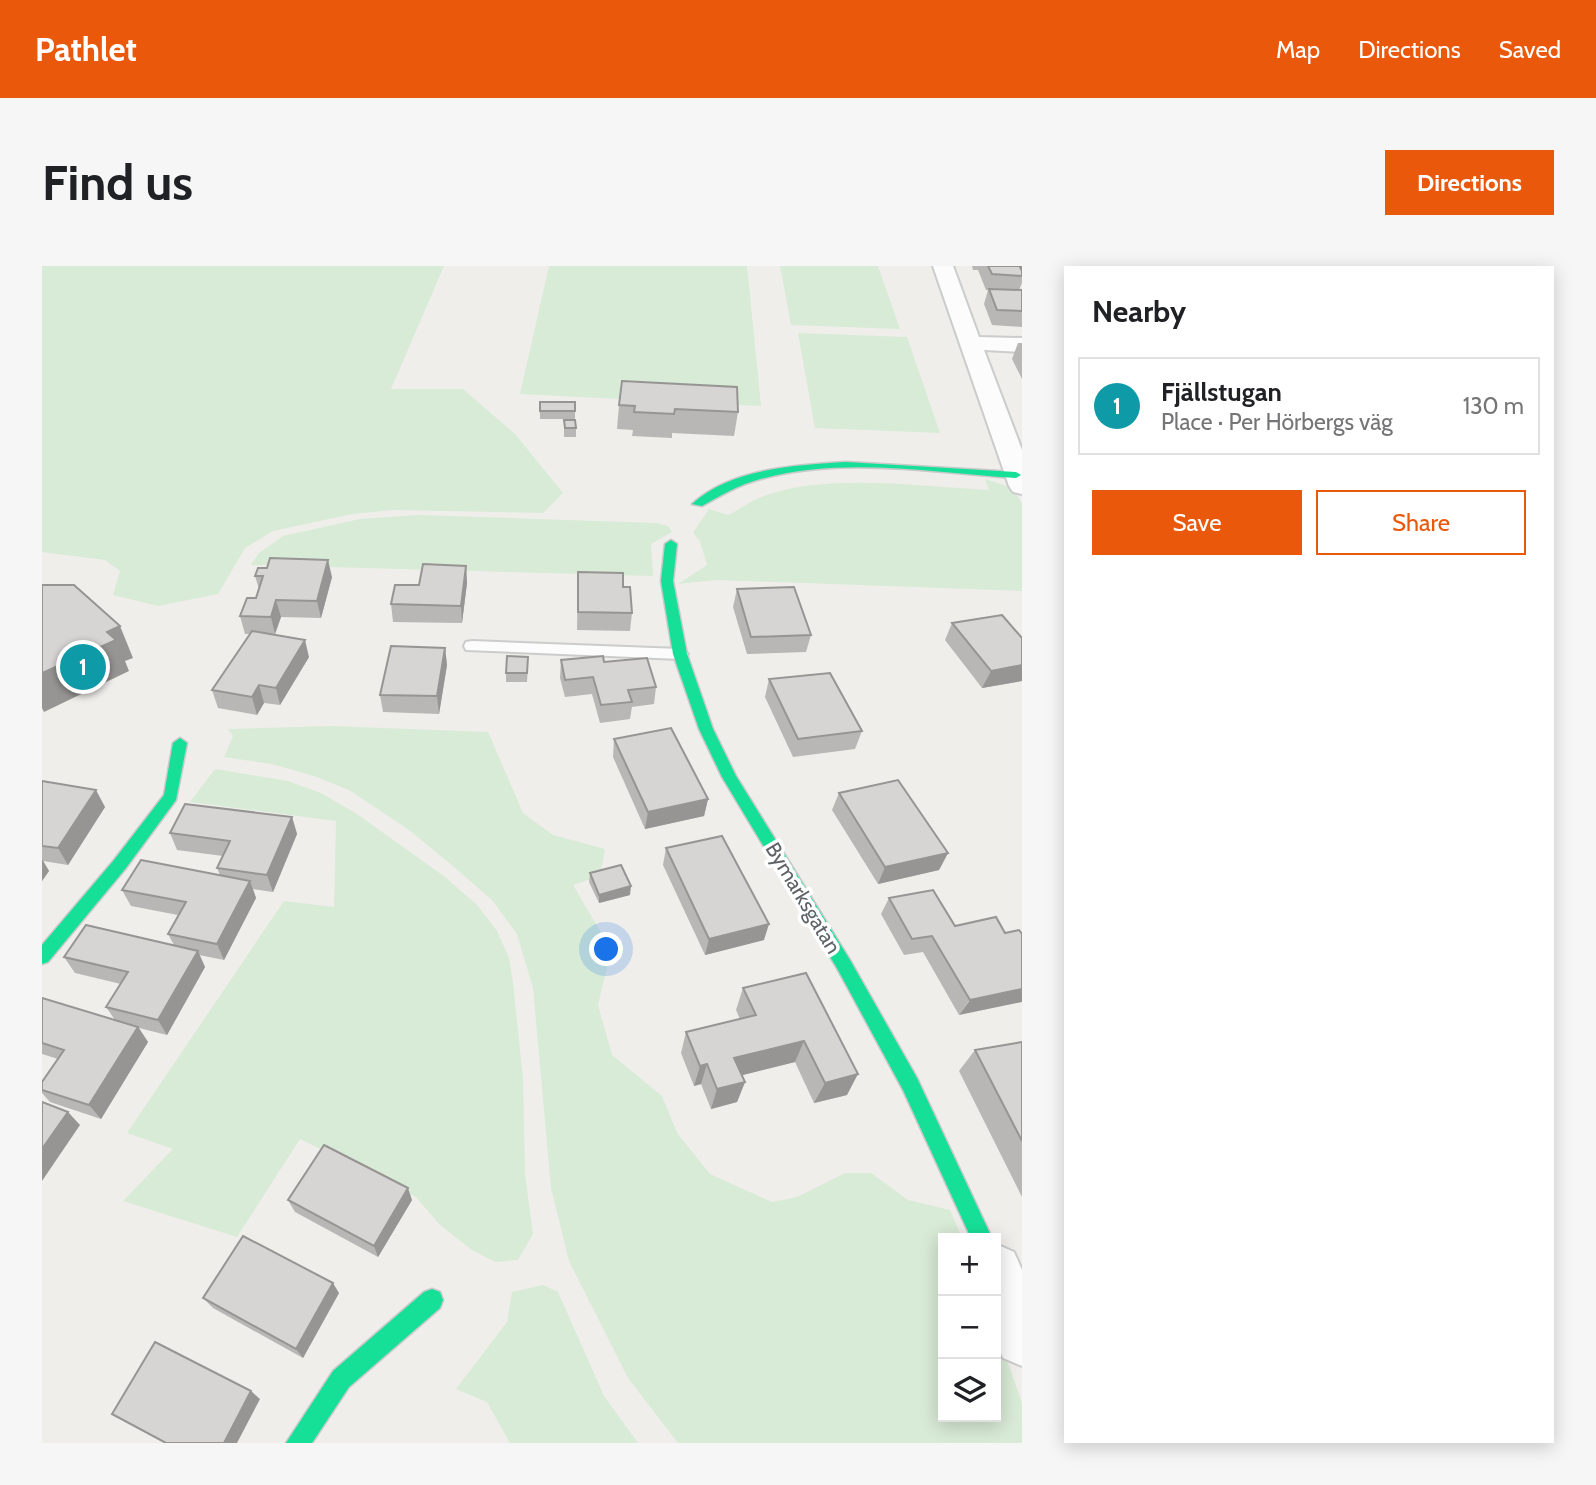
<!DOCTYPE html>
<html lang="en">
<head>
<meta charset="utf-8">
<style>
  :root { --surface:#fff; --page:#f6f6f6; --text:#202124; --muted:#757577; --line:#e0e0e0; --accent:#ea580c }
  body { margin:0; font-family:Cabin,sans-serif; background:var(--page); color:var(--text) }
  .controls { position:absolute; right:21px; bottom:21px; display:grid; overflow:hidden; border-radius:0px; box-shadow:0 4px 18px #0003 }
  .controls button { width:63px; height:63px; display:grid; place-items:center; padding:0; border:0; border-bottom:2px solid var(--line); background:var(--surface); color:var(--text); font:35px sans-serif }
  .you { position:absolute; left:565px; top:684px; width:24px; height:24px; margin:-18px; border:5px solid #fff; border-radius:50%; background:#1a73e8; box-shadow:0 0 0 10px #1a73e833 }
  .badge { display:grid; place-items:center; width:46px; height:46px; border-radius:50%; background:var(--accent); color:#fff; font-size:23px; font-weight:700 }
  .pin { position:absolute; translate:-50% -50%; border:4px solid #fff; box-shadow:0 2px 7px #0006 }
  .list { margin:0; padding:0; list-style:none }
  h2 { display:flex; justify-content:space-between; align-items:center; height:91px; margin:0; padding:0 28px; font-size:30px }
  h2 small { font-size:23px; font-weight:400; color:var(--muted) }
  .list li { display:grid; grid-template-columns:46px 1fr auto; gap:21px; align-items:center; box-sizing:border-box; height:98px; margin:0 14px 14px; padding:0 14px; border:2px solid var(--line); border-radius:0px }
  .list b { display:block; font-size:26px; white-space:nowrap }
  .list p { margin:0; font-size:23px; white-space:nowrap; color:var(--muted) }
  .list em { font-size:23px; font-style:normal; color:var(--muted) }
  .actions { display:flex; gap:14px; padding:21px 28px }
  .actions a { flex:1; padding:16px 0; border:2px solid var(--accent); border-radius:0px; text-align:center; font-size:24px; color:var(--accent) }
  .actions .main { background:var(--accent); color:#fff }
  .icon { flex:none; width:38px; height:38px; fill:none; stroke:currentColor; stroke-width:2; stroke-linecap:round; stroke-linejoin:round }
  .map { position:relative; flex:none; width:980px; height:1177px; overflow:hidden; border-radius:0px }
  header { display:flex; align-items:center; gap:42px; box-sizing:border-box; height:98px; padding:0 35px; background:var(--accent); color:#fff }
  header strong { font-size:33px }
  nav { display:flex; gap:38px; margin-inline-start:auto; font-size:24px }
  .intro { display:flex; align-items:center; justify-content:space-between; box-sizing:border-box; height:168px; padding:0 42px }
  h1 { margin:0; font-size:49px }
  .button { padding:18px 32px; border-radius:0px; background:var(--accent); color:#fff; font-size:24px; font-weight:700 }
  main { display:flex; gap:42px; padding:0 42px }
  aside { flex:1; background:var(--surface); border-radius:0px; box-shadow:0 4px 18px #0003 }
  .map>svg:first-child { display:block }
  .green { fill:#d8ebd6 }
  .lines { fill:none; stroke-linecap:round; stroke-linejoin:round }
  .lane-casing { stroke:#cbcccc; stroke-width:4 }
  .street-casing { stroke:#cbcccc; stroke-width:4 }
  .fast-casing { stroke:#cacacb; stroke-width:3 }
  .lane { fill:#fdfcfc; fill-rule:evenodd }
  .street { fill:#fdfcfc; fill-rule:evenodd }
  .fast { fill:#16e098; fill-rule:evenodd }
  .wall { fill:#b8b7b5 }
  .shaded-wall { fill:#969594 }
  .building { fill:#d6d5d3; stroke:#969594; stroke-width:2 }
  .labels { text-anchor:middle; stroke-width:7; stroke-linejoin:round; paint-order:stroke }
  .street-label { font-size:21px; fill:#5f6368; stroke:#fff }
</style>
</head>
<body>
<header>
<strong>Pathlet</strong>
<nav><a>Map</a><a>Directions</a><a>Saved</a></nav>
</header>
<div class="intro"><h1>Find us</h1><a class="button">Directions</a></div>
<main>
<div class="map">
<svg width="980" height="1177" viewBox="0 0 980 1177">
  <rect width="100%" height="100%" fill="#efeeea"/>
  <g class="green">
    <polygon points="0,0 402,0 349,123 421,123 474,169 521,227 501,247 351,244 310,248 231,265 203,282 176,328 116,340 71,329 78,305 63,294 0,286"/>
    <polygon points="507,0 705,0 719,140 478,128"/>
    <polygon points="738,0 836,0 858,63 749,59"/>
    <polygon points="756,67 865,71 898,167 773,162"/>
    <path d="M943,213L971,222L980,238V325L675,314L636,318L665,299L658,275L651,267L667,243L686,249C699,243 711,233 725,229C788,207 881,221 947,224Z"/>
    <polygon points="377,249 614,257 626,260 630,266 609,278 611,310 209,299 217,287 241,270 318,253"/>
    <polygon points="289,460 446,466 481,547 511,569 563,583 558,610 531,619 558,665 565,702 556,739 570,789 620,830 635,867 668,908 730,936 755,931 803,907 829,907 866,934 908,944 920,972 901,972 901,1151 954,1151 954,1063 980,1137 980,1177 636,1177 586,1112 527,995 509,922 491,722 475,668 450,634 412,601 367,564 307,524 272,510 230,498 182,491 191,470 186,463"/>
    <polygon points="173,503 246,515 279,527 315,548 403,611 435,639 455,665 467,692 471,717 481,813 483,909 491,968 476,994 453,996 430,984 398,959 374,931 258,873 195,971 81,935 131,883 85,867 242,635 292,641 294,555 148,536"/>
    <polygon points="501,1019 516,1026 562,1130 596,1177 468,1177 445,1136 414,1123 465,1056 470,1026"/>
  </g>
  <g class="lines">
    <g class="lane-casing">
      <polygon id="lane" points="430,375 638,383 646,388 638,393 424,384 422,380 424,376"/>
    </g>
    <g class="street-casing">
      <g id="street">
        <polygon points="891,0 911,0 937,71 980,72 980,86 942,84 980,184 980,228 971,226 967,220"/>
        <polygon points="954,978 972,986 980,1004 980,1100 961,1092 954,1075"/>
      </g>
    </g>
    <g class="fast-casing">
      <g id="fast">
        <path d="M804,196L974,206L979,209L974,212C886,206 788,188 703,218C688,224 674,232 660,240L650,238C689,202 755,199 804,196Z"/>
        <polygon points="629,274 635,278 631,315 645,388 671,463 694,510 808,694 875,812 950,972 929,972 861,824 796,704 680,511 657,463 631,388 619,315 623,278"/>
        <polygon points="138,472 145,477 134,534 84,602 6,696 0,698 0,679 72,594 122,529 131,477"/>
        <polygon points="390,1023 398,1026 401,1034 398,1042 307,1121 270,1177 244,1177 291,1105 382,1026"/>
      </g>
    </g>
    <use href="#lane" class="lane"/>
    <use href="#street" class="street"/>
    <use href="#fast" class="fast"/>
  </g>
  <g class="wall">
    <polygon points="930,0 980,0 980,17 977,24 980,24 980,61 950,59 942,38 946,24 944,24 936,4 931,4"/>
    <polygon points="976,77 980,77 980,113 970,93"/>
    <rect x="498" y="136" width="35" height="17"/>
    <polygon points="577,139 696,146 692,170 630,167 630,172 590,170 591,164 575,163"/>
    <polygon points="522,154 534,162 534,171 522,171"/>
    <polygon points="424,300 425,317 420,357 351,356 349,338 377,319"/>
    <polygon points="536,306 581,321 590,347 588,365 535,364"/>
    <polygon points="213,310 290,311 279,352 239,351 233,368 228,368 267,391 238,439 222,437 215,449 176,442 170,424 208,368 203,368 198,350 214,332 217,323"/>
    <polygon points="695,323 769,369 764,386 705,388 691,341"/>
    <polygon points="910,357 980,372 980,415 940,422 903,374"/>
    <polygon points="403,382 405,399 397,448 341,446 338,429"/>
    <polygon points="519,394 562,396 614,421 612,438 590,441 588,453 558,457 550,428 523,431 518,412"/>
    <polygon points="486,400 485,416 464,416 464,407"/>
    <polygon points="727,413 820,465 813,483 751,491 723,431"/>
    <polygon points="572,473 666,533 662,550 603,563 571,491"/>
    <polygon points="0,515 63,541 26,599 1,595 7,605 0,615"/>
    <polygon points="797,527 906,587 897,604 836,618 790,544"/>
    <polygon points="250,551 255,568 231,626 211,623 214,632 182,694 157,689 163,701 125,769 97,762 106,776 59,853 8,836 0,827 0,816 16,793 0,788 0,732 73,754 64,741 79,718 33,707 22,691 132,679 126,668 136,649 89,640 80,624 178,609 175,602 181,590 135,584 128,567"/>
    <polygon points="624,582 722,674 663,689 621,599"/>
    <polygon points="548,607 588,629 557,637 547,616"/>
    <polygon points="847,632 913,660 963,667 977,664 917,749 881,686 862,689 839,648"/>
    <polygon points="764,707 805,829 772,837 753,796 700,809 703,816 695,836 669,843 659,818 652,820 639,787 644,766 698,753 694,744 701,722"/>
    <polygon points="980,776 980,931 917,805 933,784"/>
    <polygon points="246,934 370,934 336,991 253,946"/>
    <polygon points="297,1027 261,1092 171,1042 161,1032"/>
  </g>
  <g class="shaded-wall">
    <polygon points="286,294 290,311 279,352 275,335"/>
    <polygon points="424,300 425,317 420,357 419,340"/>
    <polygon points="234,334 239,351 233,368 229,351"/>
    <polygon points="78,360 91,392 83,395 87,405 2,446 0,442 0,407 65,366"/>
    <polygon points="263,374 267,391 238,439 234,422"/>
    <polygon points="403,382 405,399 397,448 395,430"/>
    <polygon points="980,399 980,415 940,422 949,405"/>
    <polygon points="217,419 222,437 215,449 210,431"/>
    <polygon points="54,524 63,541 26,599 16,582"/>
    <polygon points="666,533 662,550 603,563 606,546"/>
    <polygon points="250,551 255,568 231,626 225,609"/>
    <polygon points="906,587 897,604 836,618 843,601"/>
    <polygon points="0,593 7,605 0,615"/>
    <polygon points="208,615 214,632 182,694 175,678"/>
    <polygon points="589,620 588,629 557,637 557,629"/>
    <polygon points="727,658 722,674 663,689 667,673"/>
    <polygon points="156,685 163,701 125,769 116,754"/>
    <polygon points="980,723 980,736 917,749 928,734"/>
    <polygon points="96,761 106,776 59,853 47,839"/>
    <polygon points="762,775 753,796 685,813 692,792"/>
    <polygon points="665,798 659,818 652,820 658,800"/>
    <polygon points="816,808 805,829 772,837 783,817"/>
    <polygon points="703,816 695,836 669,843 675,823"/>
    <polygon points="26,846 38,859 0,915 0,883"/>
    <polygon points="366,922 370,934 336,991 332,980"/>
    <polygon points="291,1017 297,1027 261,1092 254,1083"/>
    <polygon points="209,1125 218,1133 195,1177 182,1177"/>
  </g>
  <g class="building">
    <polygon points="946,0 980,0 980,1 978,1 980,5 980,10 950,8"/>
    <polygon points="947,23 980,24 980,45 955,44"/>
    <polygon points="580,115 695,121 696,146 633,143 632,148 592,146 593,140 577,139"/>
    <rect x="498" y="136" width="35" height="9"/>
    <polygon points="522,154 533,154 534,162 523,162"/>
    <polygon points="228,292 286,294 275,335 234,334 229,351 198,350 205,332 214,332 221,310 213,310 216,302 225,302"/>
    <polygon points="381,298 424,300 419,340 349,338 353,319 377,319"/>
    <polygon points="536,306 581,307 581,321 588,321 590,347 536,346"/>
    <polygon points="0,319 32,319 78,360 65,366 74,374 0,407"/>
    <polygon points="752,321 769,369 709,371 695,323"/>
    <polygon points="960,349 980,372 980,399 949,405 910,357"/>
    <polygon points="210,365 263,374 234,422 217,419 210,431 170,424"/>
    <polygon points="349,380 403,382 395,430 338,429"/>
    <polygon points="465,390 486,391 485,407 464,407"/>
    <polygon points="561,390 562,396 605,392 614,421 586,424 590,436 559,439 551,411 523,414 519,394"/>
    <polygon points="788,407 820,465 756,473 727,413"/>
    <polygon points="629,462 666,533 606,546 572,473"/>
    <polygon points="856,514 906,587 843,601 797,527"/>
    <polygon points="0,515 54,524 16,582 0,580"/>
    <polygon points="143,538 250,551 225,609 175,602 188,575 128,567"/>
    <polygon points="680,570 727,658 667,673 624,582"/>
    <polygon points="99,594 208,615 175,678 126,668 144,636 80,624"/>
    <polygon points="579,599 589,620 557,629 548,607"/>
    <polygon points="891,624 913,660 954,651 963,667 977,664 980,668 980,723 928,734 890,670 870,673 847,632"/>
    <polygon points="44,659 156,685 116,754 64,741 86,706 22,691"/>
    <polygon points="764,707 816,808 783,817 762,775 692,792 703,816 675,823 665,798 658,800 644,766 714,749 701,722"/>
    <polygon points="0,732 96,761 47,839 0,824 0,816 22,784 0,777"/>
    <polygon points="980,776 980,875 933,784"/>
    <polygon points="0,836 26,846 0,883"/>
    <polygon points="282,879 366,922 332,980 246,934"/>
    <polygon points="201,970 291,1017 254,1083 161,1032"/>
    <polygon points="113,1076 209,1125 182,1177 124,1177 70,1148"/>
  </g>
  <g class="labels">
    <g class="street-label">
      <text transform="translate(761 632) rotate(59)" y="7">Bymarksgatan</text>
    </g>
  </g>
</svg>
<div class="controls">
<button>+</button>
<button>−</button>
<button><svg class="icon" aria-label="layers" viewBox="0 0 24 24"><path d="M12 4l9 5-9 5-9-5zM3 14l9 5 9-5"/></svg></button>
</div>
<div class="you"></div>
<div class="pin badge" style="left:41px;top:401px;background:#0f9aa8">1</div>
</div>
<aside>
<h2>Nearby<small></small></h2>
<ul class="list">
<li><span class="badge" style="background:#0f9aa8">1</span><div><b>Fjällstugan</b><p>Place · Per Hörbergs väg</p></div><em>130 m</em></li>
</ul>
<div class="actions"><a class="main">Save</a><a>Share</a></div>
</aside>
</main>
</body>
</html>
